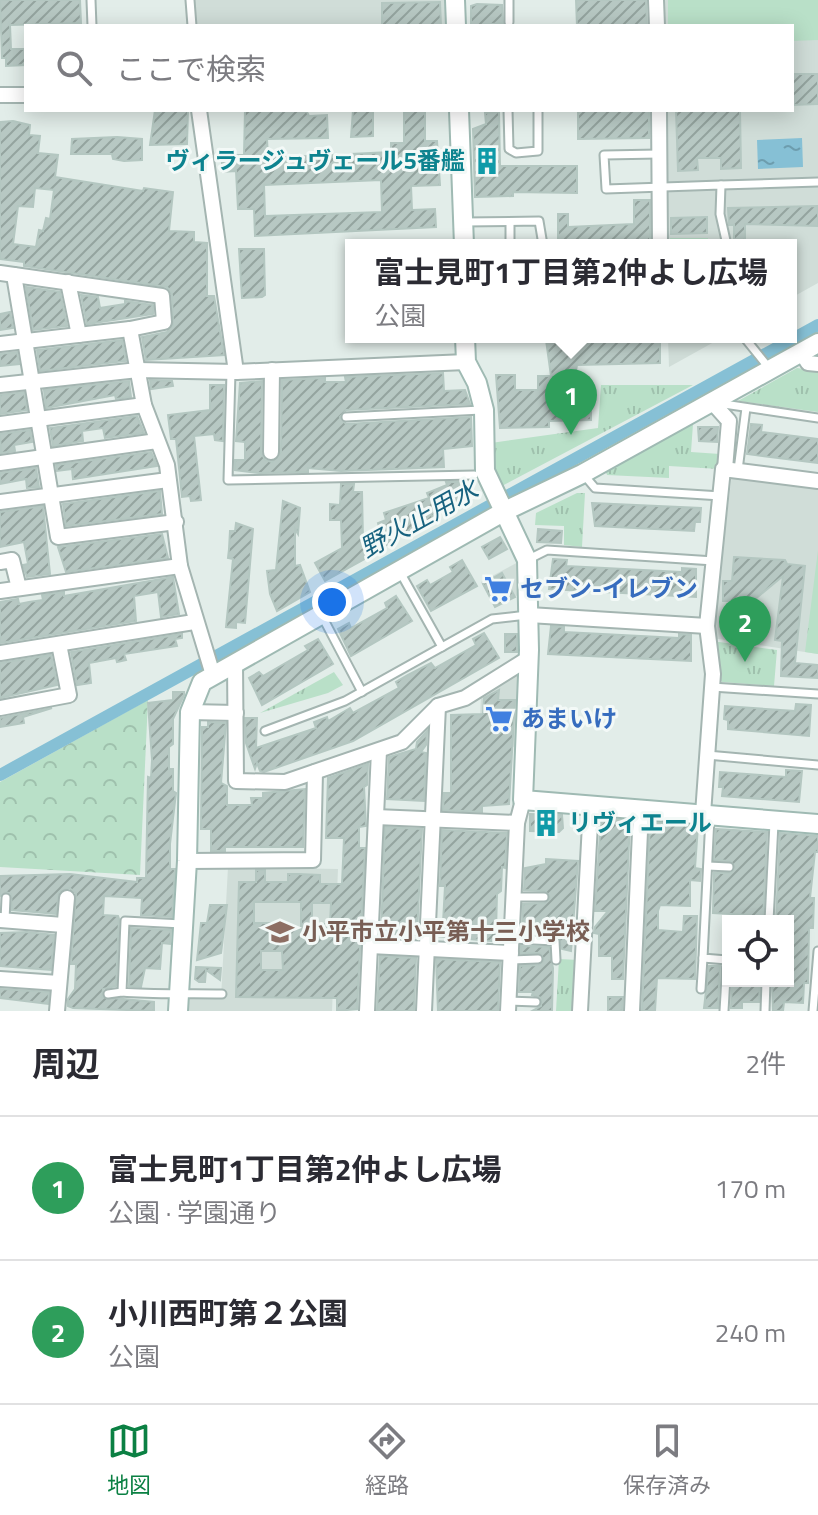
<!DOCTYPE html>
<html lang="ja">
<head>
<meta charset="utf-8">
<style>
  :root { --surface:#fff; --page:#f2f2f3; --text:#2b2b33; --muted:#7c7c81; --line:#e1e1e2; --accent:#0b8043 }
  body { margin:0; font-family:"Titillium Web","Noto Sans JP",sans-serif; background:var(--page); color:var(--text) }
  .controls { position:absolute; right:24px; bottom:24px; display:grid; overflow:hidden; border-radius:0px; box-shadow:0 4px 20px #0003 }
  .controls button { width:72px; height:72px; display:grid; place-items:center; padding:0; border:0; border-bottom:2px solid var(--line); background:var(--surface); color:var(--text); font:40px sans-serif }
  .you { position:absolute; left:332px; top:602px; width:28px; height:28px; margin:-20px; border:6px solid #fff; border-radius:50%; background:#1a73e8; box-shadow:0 0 0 12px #1a73e833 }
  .badge { display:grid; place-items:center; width:52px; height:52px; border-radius:50%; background:var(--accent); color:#fff; font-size:26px; font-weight:700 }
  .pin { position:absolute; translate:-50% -66px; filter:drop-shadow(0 2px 4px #0008) }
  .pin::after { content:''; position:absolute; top:42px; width:28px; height:24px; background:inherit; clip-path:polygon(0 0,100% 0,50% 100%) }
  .popup { position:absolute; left:345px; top:239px; width:452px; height:104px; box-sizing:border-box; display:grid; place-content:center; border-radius:0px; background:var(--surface); filter:drop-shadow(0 2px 6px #0005); font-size:26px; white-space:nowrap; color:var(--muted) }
  .popup b { font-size:30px; color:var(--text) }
  .popup::after { content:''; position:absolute; left:50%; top:100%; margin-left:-16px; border:16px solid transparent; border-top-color:var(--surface) }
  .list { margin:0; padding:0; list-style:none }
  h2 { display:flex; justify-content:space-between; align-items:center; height:104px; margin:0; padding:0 32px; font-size:34px }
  h2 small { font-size:26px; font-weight:400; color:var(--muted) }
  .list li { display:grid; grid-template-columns:52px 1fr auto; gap:24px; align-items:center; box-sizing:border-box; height:144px; padding:0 32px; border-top:2px solid var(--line) }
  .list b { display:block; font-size:30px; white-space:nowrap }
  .list p { margin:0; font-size:26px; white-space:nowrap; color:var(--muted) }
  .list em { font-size:26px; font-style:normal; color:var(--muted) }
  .icon { flex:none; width:44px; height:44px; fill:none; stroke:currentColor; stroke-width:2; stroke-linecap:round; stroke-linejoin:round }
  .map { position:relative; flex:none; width:818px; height:1011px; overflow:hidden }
  .search { position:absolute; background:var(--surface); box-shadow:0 4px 20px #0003; left:24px; right:24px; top:24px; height:88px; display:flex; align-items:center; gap:20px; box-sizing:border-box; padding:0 28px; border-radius:0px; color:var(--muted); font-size:30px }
  .sheet { height:392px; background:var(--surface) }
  nav { display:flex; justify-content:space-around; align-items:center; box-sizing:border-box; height:112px; border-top:2px solid var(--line); background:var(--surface); font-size:22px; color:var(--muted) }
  nav a { display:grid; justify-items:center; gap:4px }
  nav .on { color:var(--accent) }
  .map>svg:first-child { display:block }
  .built { fill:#d0ddd8 }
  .grass { fill:#b9e0c8 }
  .forest { fill:url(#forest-crowns) }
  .park { fill:url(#park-tufts) }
  .water { fill:url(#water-ripples) }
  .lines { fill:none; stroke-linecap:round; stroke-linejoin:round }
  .canal { stroke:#86c0d5; stroke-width:12 }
  .building { fill:url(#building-hatch); stroke:#b4c7c1; stroke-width:2; fill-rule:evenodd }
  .lane-casing { stroke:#a4b5b1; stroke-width:11 }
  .street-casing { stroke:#a4b5b1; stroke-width:18 }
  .secondary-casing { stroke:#9fbab3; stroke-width:22 }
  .lane { stroke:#fff; stroke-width:7 }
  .street { stroke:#fff; stroke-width:14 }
  .secondary { stroke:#fff; stroke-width:18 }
  .labels { text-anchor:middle; stroke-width:6; stroke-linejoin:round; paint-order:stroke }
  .culture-label { font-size:24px; font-weight:bold; fill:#0d838f; stroke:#f3f9f7; text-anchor:end }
  .shop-label { font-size:24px; font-weight:bold; fill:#366cbe; stroke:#f3f9f7; text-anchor:start }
  .education-label { font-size:24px; font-weight:bold; fill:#785e54; stroke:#f3f9f7; text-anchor:start }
  .water-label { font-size:26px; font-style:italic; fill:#17627f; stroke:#f3f9f7 }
</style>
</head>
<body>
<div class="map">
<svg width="818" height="1011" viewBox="0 0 818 1011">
  <defs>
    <pattern id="forest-crowns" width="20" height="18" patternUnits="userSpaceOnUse" patternTransform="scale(2)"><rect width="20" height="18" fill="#b9e0c8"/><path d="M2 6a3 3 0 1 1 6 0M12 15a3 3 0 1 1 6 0" fill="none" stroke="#9fc1ad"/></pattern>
    <pattern id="park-tufts" width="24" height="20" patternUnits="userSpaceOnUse" patternTransform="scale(2)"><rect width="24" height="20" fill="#b9e0c8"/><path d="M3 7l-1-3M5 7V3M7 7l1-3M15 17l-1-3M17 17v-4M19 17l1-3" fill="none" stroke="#9fc1ad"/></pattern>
    <pattern id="water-ripples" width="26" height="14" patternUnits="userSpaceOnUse" patternTransform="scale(2)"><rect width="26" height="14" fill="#86c0d5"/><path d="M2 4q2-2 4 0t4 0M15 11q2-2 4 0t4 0" fill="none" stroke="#6d9dae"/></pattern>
    <pattern id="building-hatch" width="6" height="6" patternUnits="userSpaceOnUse" patternTransform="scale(2)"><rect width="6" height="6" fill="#b7c8c3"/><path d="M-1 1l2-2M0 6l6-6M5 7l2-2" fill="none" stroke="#94a49f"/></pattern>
  </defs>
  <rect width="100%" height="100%" fill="#e2ede9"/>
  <g class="built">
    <polygon points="190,0 445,0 446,26 192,26"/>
    <polygon points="658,0 818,0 818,283 791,298 791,245 663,245 659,110 792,110 792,26 658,26"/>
    <polygon points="668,337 723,337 669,367"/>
    <polygon points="732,474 818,485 818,654 712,638"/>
    <polygon points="522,560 523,592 495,608 481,582"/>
    <polygon points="517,672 521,675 518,747 479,745 481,694"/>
    <polygon points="228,867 338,869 332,1011 186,1011 187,998 193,995 221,998"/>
  </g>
  <g class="grass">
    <polygon points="668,0 818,0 818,40 792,41 792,26 668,26"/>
    <rect x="670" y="238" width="38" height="7"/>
  </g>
  <polygon class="forest" points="148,700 140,875 0,867 0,782"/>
  <g class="park">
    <polygon points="797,368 818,371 818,412 738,401"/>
    <polygon points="601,385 693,385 500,487 492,469 491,443 598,428"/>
    <polygon points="689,424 693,424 691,452 720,454 719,469 669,466 669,478 607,475 606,471"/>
    <polygon points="577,493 585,493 582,547 564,545 564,526 535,525 536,513"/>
    <polygon points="818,550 818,654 805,652"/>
    <polygon points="712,641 777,650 774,686 722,682 717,675"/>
    <polygon points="334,672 343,685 328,693 260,713"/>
    <polygon points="559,959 579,960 576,1011 556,1011"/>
  </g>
  <polygon class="water" points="802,138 803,167 758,169 757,140"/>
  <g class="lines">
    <polyline class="canal" points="0,775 818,325"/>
  </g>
  <g class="building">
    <polygon points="0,0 80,0 81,23 10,25 11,49 26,49 26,65 6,66 6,58 2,58"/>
    <polygon points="576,0 646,0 647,26 577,26"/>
    <polygon points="440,2 441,26 382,26 382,3"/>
    <polygon points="477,4 502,5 503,23 471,26 471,6"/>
    <polygon points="792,74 818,74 818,104 792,105"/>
    <polygon points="155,110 188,110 187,144 150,145"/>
    <path d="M245,110H306L309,116L327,115L328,138L267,139L268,158L391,152V143H404V112L425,110V141H437L440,185L411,186L412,210L435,209L436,227L255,236L254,209H238L236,171L222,172V155H244ZM381,180L382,212L265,216L264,185Z"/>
    <polygon points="353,110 373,110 373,136 351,137"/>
    <polygon points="578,110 649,110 649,138 578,139"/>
    <polygon points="676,110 740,110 741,168 721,169 721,158 697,158 698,170 678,171"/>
    <polygon points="499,112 500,166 577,166 577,193 513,192 513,196 475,197 473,129 486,124 485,113"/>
    <path d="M13,121L30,125L29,135L40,136L38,153L58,155L55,177L143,191L144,188L173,192L169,231L194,232V242L207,243V296H214L224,355L146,360L142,337L167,332L173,325L172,295L167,287L24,266V262L0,259V122ZM35,188L54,190L50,219L46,218L43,231L39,230L36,247L13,244L18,206L33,207Z"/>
    <polygon points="117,137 142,139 142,160 124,161 113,159 112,154 71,154 72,139"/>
    <polygon points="634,200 650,200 650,245 558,245 558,214 568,214 568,227 634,224"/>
    <polygon points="818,206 818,226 745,224 745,242 734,242 734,225 729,225 728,208"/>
    <polygon points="707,217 707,233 671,234 671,218"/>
    <polygon points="239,249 264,249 265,295 262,297 242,298"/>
    <polygon points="26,287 60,292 67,326 33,330"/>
    <polygon points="81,295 98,297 100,308 125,304 125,301 153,305 153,314 87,324"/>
    <polygon points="10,312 13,328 0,330 0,314"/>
    <polygon points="550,337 660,337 660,363 577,365 572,394 591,393 591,420 549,421 549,427 500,428 496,375 515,375 515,390 538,390 538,376 551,376 546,340"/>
    <polygon points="122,340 126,361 40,371 37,350"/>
    <polygon points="17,352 19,364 0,366 0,354"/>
    <polygon points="443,373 444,391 465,390 470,404 346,410 340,417 346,424 471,417 472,446 443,449 444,467 341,471 308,468 308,472 259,473 235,470 235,460 245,460 245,442 236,441 240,383 262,381 261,452 265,460 272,462 281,452 282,380 325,378 325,382 346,382 345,377"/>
    <polygon points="150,380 172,381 173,386 151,389"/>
    <polygon points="129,381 131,397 116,399 115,395 46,408 44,390"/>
    <polygon points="210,385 224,385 223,441 215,440 214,434 194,436 201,500 191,501 190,496 182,497 176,439 171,439 168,415 210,410"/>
    <polygon points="24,392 27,410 0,414 0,395"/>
    <polygon points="137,416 144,433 105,438 103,428 82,431 83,441 53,446 50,428"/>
    <polygon points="751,424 762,425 761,432 818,439 818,463 747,454"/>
    <polygon points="698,427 718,427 717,442 699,441"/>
    <polygon points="30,430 32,442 14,445 15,451 1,453 0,434"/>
    <polygon points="151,452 157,466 73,479 72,469 57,471 56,465"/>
    <polygon points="36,468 39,487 27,488 26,479 0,484 0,473"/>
    <polygon points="446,482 460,482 465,500 432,516 434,520 395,539 396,542 384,546 378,523 386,520 384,513 429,498 427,493 447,485"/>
    <polygon points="341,484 354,484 353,492 362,492 363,540 372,555 325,581 315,563 342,548 341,520 330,520 330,504 340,505"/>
    <polygon points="160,491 162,514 66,526 63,504"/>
    <polygon points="283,501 300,508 298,534 295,529 295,566 300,565 310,592 277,611 270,594 267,571 276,570"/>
    <polygon points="592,503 701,508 700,522 695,522 694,531 595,526"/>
    <polygon points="43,506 50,574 27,577 23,565 28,564 24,542 0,547 0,512"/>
    <polygon points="236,523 253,529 245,623 236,622 236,628 226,627 233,559 228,558 229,549 230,531 235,531"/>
    <polygon points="538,529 562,531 561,543 537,542"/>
    <polygon points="162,534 168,558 66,572 58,547"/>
    <polygon points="500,537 507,549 489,559 482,547"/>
    <polygon points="734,557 785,560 787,564 805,566 795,663 818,665 818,678 781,676 782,641 775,640 783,576 742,610 729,610 730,601 723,601 723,581 732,581"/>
    <polygon points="553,559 567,560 566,566 682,572 682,568 696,569 696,597 549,589"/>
    <polygon points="462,560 477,586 431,611 417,586 427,580 430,585 453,572 450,567"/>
    <polygon points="502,573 515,597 495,607 483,584"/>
    <polygon points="173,577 179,614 161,617 158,592 134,596 136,621 0,643 0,602 18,599 19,604 29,602 43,600 42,595 64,592 64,596"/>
    <polygon points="396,596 412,621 351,656 338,629 349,623 351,628 387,608 385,603"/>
    <polygon points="551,626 564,627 564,632 679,638 679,634 691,635 691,661 548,654"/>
    <polygon points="484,633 499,658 353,741 264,772 260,771 257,763 255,769 246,743 245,718 257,718 256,748 316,728 314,722 327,717 328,721 350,708 353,713 399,688 396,682 408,675 431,663 435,668 476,645 473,639"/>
    <polygon points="182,634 182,638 175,639 177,646 124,654 126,660 117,662 116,658 89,663 91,683 77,685 71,652"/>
    <rect x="505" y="634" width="12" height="18"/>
    <polygon points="318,639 333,664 262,705 249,678 259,672 263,676 308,650 305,646"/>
    <polygon points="51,655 57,685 0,698 0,663"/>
    <polygon points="499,690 498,700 515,700 509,804 482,806 482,812 443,810 444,793 451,793 451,715 483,714 484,698"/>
    <polygon points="173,692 184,692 184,695 173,719 173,744 169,747 169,769 173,769 173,791 176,793 170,844 170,869 175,869 172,917 141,915 142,898 104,896 103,915 118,916 119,919 116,986 103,989 102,997 154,1002 154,1011 73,1008 68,1006 68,999 75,989 76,964 71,964 76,893 69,888 59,892 56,914 12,910 11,894 6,892 0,896 0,876 70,874 137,882 137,878 146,878 148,777 151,778 152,760 148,703 173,700"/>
    <polygon points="796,704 811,705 809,736 728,729 728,720 724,719 725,706 795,711"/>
    <polygon points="52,708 23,717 24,723 0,727 0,718"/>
    <polygon points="208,722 226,723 221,783 227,786 227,805 252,805 251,798 263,798 263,793 305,789 303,847 225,847 225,851 211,851 211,829 201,829 202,727 208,727"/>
    <polygon points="427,731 426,745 421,752 426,753 424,801 387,799 389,757 416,749 417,742"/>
    <path d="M368,764L367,785L364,787L366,826L359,827V848H365L357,1009L337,1011V998L236,997L239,882H256V870H265V882H288V874H298L320,875V884H342L344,838H326L328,778ZM254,902H301V929H282V923H254ZM312,903H331L330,924H312ZM261,951H282L283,970H261Z"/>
    <polygon points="786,770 802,771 799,802 722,796 723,787 719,787 720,772 786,777"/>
    <polygon points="530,814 562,815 563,828 559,832 530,831"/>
    <polygon points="601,818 630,821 623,979 612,979 612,956 599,956 599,934 594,933 595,927 608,911 595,911"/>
    <polygon points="650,822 698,826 695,868 701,869 700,881 690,880 690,906 660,905 658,911 658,930 683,932 684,916 697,916 695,979 657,978 655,1011 642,1011"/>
    <polygon points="385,827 422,829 417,935 381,934"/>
    <polygon points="716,829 767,832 763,921 750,921 750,915 713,913 714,873 731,873 735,867 730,861 714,860"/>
    <polygon points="442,830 507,833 505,868 502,867 501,891 497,894 496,931 502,932 501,942 437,936 438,922 443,923 445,886 440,886"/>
    <polygon points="780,833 818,836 818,852 815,852 810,898 814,898 813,928 809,928 808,983 804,983 803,1003 784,1002 783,1011 773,1011 772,981 788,982 788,920 776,920"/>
    <polygon points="546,859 578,861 571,951 562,949 558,935 522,933 523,904 545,903 550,898 545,891 524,890 525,868 546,864"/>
    <polygon points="210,905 227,905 221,953 197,960 201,923 207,923"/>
    <polygon points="131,928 171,930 170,944 162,943 160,969 145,968 141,987 129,986"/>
    <polygon points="27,932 54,935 51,970 0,966 0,933"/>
    <polygon points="521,946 549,947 553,968 552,1011 532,1011 541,1006 541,998 532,995 533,992 519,992 520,966 539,965 544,960 540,953 521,953"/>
    <polygon points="380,956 416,958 414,1011 377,1011"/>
    <polygon points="436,959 500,962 498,1011 438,1011"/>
    <polygon points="709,966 720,966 718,1008 704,1008"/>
    <polygon points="196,967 221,968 220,980 206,970 205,982 199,982 195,979"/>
    <polygon points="732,981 760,981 759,1002 742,1002 742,1008 731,1008"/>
    <polygon points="0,989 49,992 48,1004 0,998"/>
    <polygon points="608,997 623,997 622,1011 608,1011"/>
  </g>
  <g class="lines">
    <g class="lane-casing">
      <g id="lane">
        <polyline points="91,0 92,26"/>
        <polyline points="190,0 192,26"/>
        <polyline points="509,0 509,22"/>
        <polyline points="508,110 509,149 516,153 538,151 538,110"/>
        <polyline points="659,154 604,155 606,189 721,185 720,214 727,245"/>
        <polyline points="721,185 818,182"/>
        <polyline points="464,222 539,221 543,245"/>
        <polyline points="510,222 510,245"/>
        <polyline points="744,337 769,368"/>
        <polyline points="231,372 228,480 474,475"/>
        <polyline points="717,403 818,418"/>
        <polyline points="346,417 481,410"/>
        <polyline points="738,470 746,408"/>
        <polyline points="584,475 595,488 721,496"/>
        <polyline points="529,559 547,550 714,561"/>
        <polyline points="400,572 442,647"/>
        <polyline points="322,616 362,692"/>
        <polyline points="712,687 818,694"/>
        <polyline points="265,731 345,701 492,619 527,615"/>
        <polyline points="707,755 818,765"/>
        <polyline points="710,817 703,958 727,960 724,1011"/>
        <polyline points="708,866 729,867"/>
        <polyline points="514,897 544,897"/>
        <polyline points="5,920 6,898"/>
        <polyline points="769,921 774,823"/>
        <path d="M182,924L125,921L122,992C157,995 188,993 222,994"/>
        <polyline points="512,939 555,941 556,960"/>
        <polyline points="511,960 538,959"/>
        <polyline points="701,989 703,958"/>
        <polyline points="108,994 122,992"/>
        <polyline points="508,1001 536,1002"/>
        <polyline points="765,1011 766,981"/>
        <polyline points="813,1011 818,951"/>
      </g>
    </g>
    <g class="street-casing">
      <g id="street">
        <polyline points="656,0 657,26"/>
        <polyline points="0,95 26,95"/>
        <polyline points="199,110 236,372"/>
        <polyline points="659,110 660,245"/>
        <polyline points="0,273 162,296 164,322 130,329 144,405 167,465 180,566 213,675"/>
        <polyline points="14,275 58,537 176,522"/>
        <polyline points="68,282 79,335"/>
        <polyline points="0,344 130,329"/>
        <polyline points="801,352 808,363 818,364"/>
        <polyline points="0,385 138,370 236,372 466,362"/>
        <polyline points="712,402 729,421 725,469"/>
        <polyline points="0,424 144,405"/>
        <polyline points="271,452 272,370"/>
        <polyline points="0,463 157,441"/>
        <polyline points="0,502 168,480"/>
        <polyline points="0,562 12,560 19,588"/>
        <polyline points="0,591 180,566"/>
        <polyline points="529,615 707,626"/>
        <polyline points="0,653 194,622"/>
        <polyline points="235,663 236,781 285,782 402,742 438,706 465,698 529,658"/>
        <polyline points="0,708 69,695 59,644"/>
        <polyline points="190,712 236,713"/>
        <polyline points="703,814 713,674 707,626 723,469 818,481"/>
        <polyline points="376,817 517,823"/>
        <polyline points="187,861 313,860 315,772"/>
        <polyline points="0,920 63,925"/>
        <polyline points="370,946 511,953"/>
        <polyline points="0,979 59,983"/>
        <polyline points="57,1011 67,898"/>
        <polyline points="367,1011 379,751"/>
        <polyline points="424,1011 438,706"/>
        <polyline points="508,1011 517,823 523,800"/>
        <polyline points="580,1011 591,805"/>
        <polyline points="632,1011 641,809"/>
      </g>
    </g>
    <g class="secondary-casing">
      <g id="secondary">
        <polyline points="455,0 456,26"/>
        <polyline points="459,110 464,245"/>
        <polyline points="465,337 466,362 477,383 484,410 485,471 527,560 529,650 523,800 818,824"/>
        <polyline points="178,1011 187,861 190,712 202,682 505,511 582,474 818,343"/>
      </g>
    </g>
    <use href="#lane" class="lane"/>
    <use href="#street" class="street"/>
    <use href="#secondary" class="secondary"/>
  </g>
  <defs>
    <g id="building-bare" transform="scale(2.16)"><path d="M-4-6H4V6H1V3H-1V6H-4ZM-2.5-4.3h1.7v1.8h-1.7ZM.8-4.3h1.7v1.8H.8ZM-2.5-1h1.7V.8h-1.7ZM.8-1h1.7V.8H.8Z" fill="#0f9aa8" stroke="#f3f9f7" stroke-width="2.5" paint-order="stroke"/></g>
    <g id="supermarket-bare" transform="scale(2.16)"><path d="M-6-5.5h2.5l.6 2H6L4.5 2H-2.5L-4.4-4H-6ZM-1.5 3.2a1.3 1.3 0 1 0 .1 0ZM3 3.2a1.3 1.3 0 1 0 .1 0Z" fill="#3f7fe0" stroke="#f3f9f7" stroke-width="2.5" paint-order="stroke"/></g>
    <g id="school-bare" transform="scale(2.16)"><path d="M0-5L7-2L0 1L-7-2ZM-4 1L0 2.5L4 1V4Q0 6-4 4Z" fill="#8d6e63" stroke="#f3f9f7" stroke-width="2.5" paint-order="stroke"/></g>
  </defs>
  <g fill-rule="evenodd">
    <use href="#building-bare" x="487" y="161"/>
    <use href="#supermarket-bare" x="498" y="589"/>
    <use href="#supermarket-bare" x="499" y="719"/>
    <use href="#building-bare" x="546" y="823"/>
    <use href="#school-bare" x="280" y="932"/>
  </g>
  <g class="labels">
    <g class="culture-label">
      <text x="465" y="169">ヴィラージュヴェール5番艦</text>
      <text x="568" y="831" text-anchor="start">リヴィエール</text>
    </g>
    <g class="shop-label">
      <text x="520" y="597">セブン-イレブン</text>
      <text x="521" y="727">あまいけ</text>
    </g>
    <g class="education-label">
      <text x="302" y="940">小平市立小平第十三小学校</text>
    </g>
    <g class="water-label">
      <text transform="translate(419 519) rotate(-29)" y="9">野火止用水</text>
    </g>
  </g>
</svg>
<div class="controls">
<button><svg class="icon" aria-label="locate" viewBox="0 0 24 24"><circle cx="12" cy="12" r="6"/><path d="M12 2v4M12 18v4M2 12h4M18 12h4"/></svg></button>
</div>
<div class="you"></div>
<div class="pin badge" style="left:571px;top:435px;background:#2e9e5b">1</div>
<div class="popup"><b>富士見町1丁目第2仲よし広場</b>公園</div>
<div class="pin badge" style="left:745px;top:662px;background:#2e9e5b">2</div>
<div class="search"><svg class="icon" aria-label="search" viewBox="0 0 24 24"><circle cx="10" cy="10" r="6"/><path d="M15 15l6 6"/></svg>ここで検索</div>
</div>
<section class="sheet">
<h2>周辺<small>2件</small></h2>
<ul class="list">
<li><span class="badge" style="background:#2e9e5b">1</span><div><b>富士見町1丁目第2仲よし広場</b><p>公園 · 学園通り</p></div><em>170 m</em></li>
<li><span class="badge" style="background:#2e9e5b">2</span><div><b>小川西町第２公園</b><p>公園</p></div><em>240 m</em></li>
</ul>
</section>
<nav>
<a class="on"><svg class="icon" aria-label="map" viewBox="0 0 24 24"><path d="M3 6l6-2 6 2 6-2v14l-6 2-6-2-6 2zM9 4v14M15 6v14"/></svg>地図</a>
<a><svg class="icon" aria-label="directions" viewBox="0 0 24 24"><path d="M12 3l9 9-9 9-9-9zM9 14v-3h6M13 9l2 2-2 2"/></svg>経路</a>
<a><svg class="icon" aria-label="saved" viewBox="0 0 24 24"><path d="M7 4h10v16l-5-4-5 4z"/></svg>保存済み</a>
</nav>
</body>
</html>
